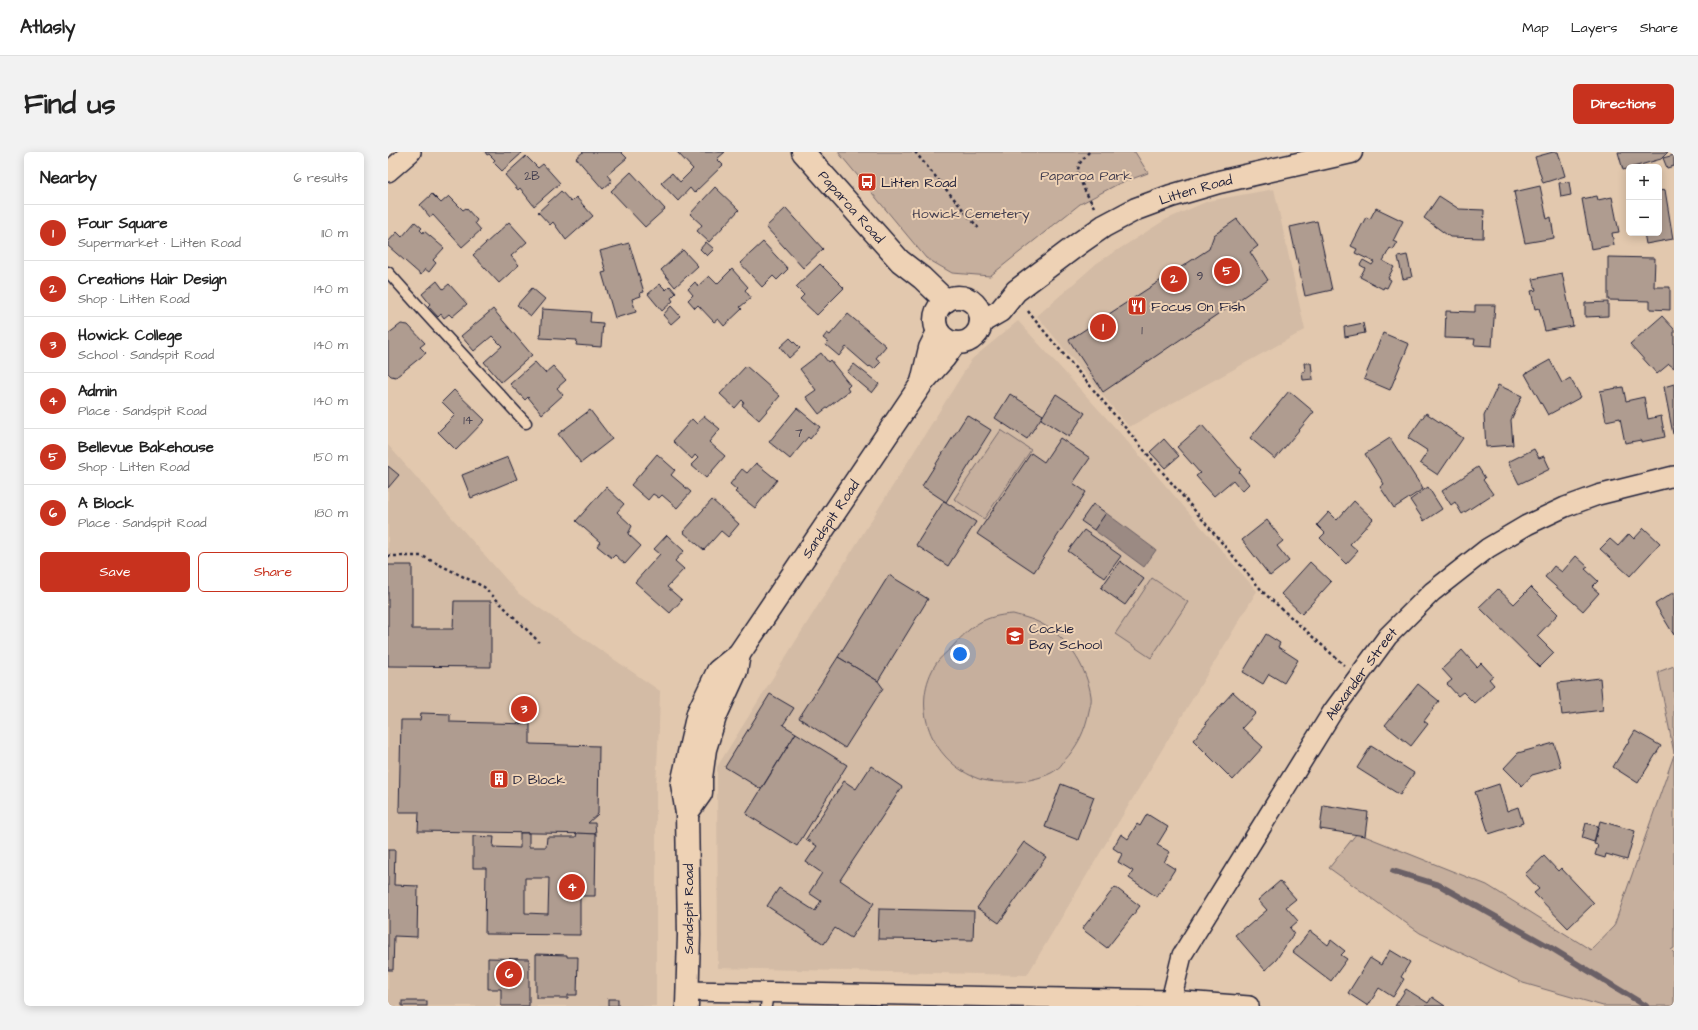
<!DOCTYPE html>
<html lang="en">
<head>
<meta charset="utf-8">
<style>
  :root { --surface:#fff; --page:#f2f2f2; --text:#222; --muted:#767676; --line:#e0e0e0; --accent:#c8321e }
  body { margin:0; font-family:"Architects Daughter",sans-serif; background:var(--page); color:var(--text) }
  .controls { position:absolute; right:12px; top:12px; display:grid; overflow:hidden; border-radius:6px; box-shadow:0 2px 10px #0003 }
  .controls button { width:36px; height:36px; display:grid; place-items:center; padding:0; border:0; border-bottom:1px solid var(--line); background:var(--surface); color:var(--text); font:20px sans-serif }
  .you { position:absolute; left:572px; top:502px; width:14px; height:14px; margin:-10px; border:3px solid #fff; border-radius:50%; background:#1a73e8; box-shadow:0 0 0 6px #1a73e833 }
  .badge { display:grid; place-items:center; width:26px; height:26px; border-radius:50%; background:var(--accent); color:#fff; font-size:13px; font-weight:700 }
  .pin { position:absolute; translate:-50% -50%; border:2px solid #fff; box-shadow:0 1px 4px #0006 }
  .list { margin:0; padding:0; list-style:none }
  h2 { display:flex; justify-content:space-between; align-items:center; height:52px; margin:0; padding:0 16px; font-size:17px }
  h2 small { font-size:13px; font-weight:400; color:var(--muted) }
  .list li { display:grid; grid-template-columns:26px 1fr auto; gap:12px; align-items:center; box-sizing:border-box; height:56px; padding:0 16px; border-top:1px solid var(--line) }
  .list b { display:block; font-size:15px; white-space:nowrap }
  .list p { margin:0; font-size:13px; white-space:nowrap; color:var(--muted) }
  .list em { font-size:13px; font-style:normal; color:var(--muted) }
  .actions { display:flex; gap:8px; padding:12px 16px }
  .actions a { flex:1; padding:9px 0; border:1px solid var(--accent); border-radius:6px; text-align:center; font-size:14px; color:var(--accent) }
  .actions .main { background:var(--accent); color:#fff }
  .map { position:relative; flex:none; width:1286px; height:854px; overflow:hidden; border-radius:6px }
  header { display:flex; align-items:center; gap:24px; box-sizing:border-box; height:56px; padding:0 20px; background:var(--surface); border-bottom:1px solid var(--line) }
  header strong { font-size:19px }
  nav { display:flex; gap:22px; margin-inline-start:auto; font-size:14px }
  .intro { display:flex; align-items:center; justify-content:space-between; box-sizing:border-box; height:96px; padding:0 24px }
  h1 { margin:0; font-size:28px }
  .button { padding:10px 18px; border-radius:6px; background:var(--accent); color:#fff; font-size:14px; font-weight:700 }
  main { display:flex; gap:24px; padding:0 24px }
  aside { flex:1; background:var(--surface); border-radius:6px; box-shadow:0 2px 10px #0003 }
  .map>svg:first-child { display:block }
  .built { fill:#d3bba5 }
  .green { fill:#c6af9d; stroke:#74686c }
  .water { fill:#9b8a83; stroke:#6b6066 }
  .lines { fill:none; stroke-linecap:round; stroke-linejoin:round }
  .stream { stroke:#6b6066; stroke-width:6 }
  .building { fill:#af9c90; stroke:#22223b; fill-rule:evenodd }
  .lane-casing { stroke:#22223b; stroke-width:13 }
  .street-casing { stroke:#22223b; stroke-width:22 }
  .secondary-casing { stroke:#22223b; stroke-width:25 }
  .path { stroke:#22223b; stroke-width:2.5; stroke-dasharray:3 3; stroke-linecap:butt }
  .lane { stroke:#eed2b5; stroke-width:10 }
  .street { stroke:#eed2b5; stroke-width:19 }
  .secondary { stroke:#eed2b5; stroke-width:22 }
  .labels { text-anchor:middle; stroke-width:4; stroke-linejoin:round; paint-order:stroke }
  .number-label { font-size:12px; fill:#454050 }
  .park-label { font-size:14px; fill:#433e4f; stroke:#eed2b5 }
  .poi-label { font-size:14px; fill:#22223b; stroke:#eed2b5; text-anchor:start }
  .street-label { font-size:14px; fill:#22223b; stroke:#eed2b5 }
</style>
</head>
<body>
<header>
<strong>Atlasly</strong>
<nav><a>Map</a><a>Layers</a><a>Share</a></nav>
</header>
<div class="intro"><h1>Find us</h1><a class="button">Directions</a></div>
<main>
<aside>
<h2>Nearby<small>6 results</small></h2>
<ul class="list">
<li><span class="badge">1</span><div><b>Four Square</b><p>Supermarket · Litten Road</p></div><em>110 m</em></li>
<li><span class="badge">2</span><div><b>Creations Hair Design</b><p>Shop · Litten Road</p></div><em>140 m</em></li>
<li><span class="badge">3</span><div><b>Howick College</b><p>School · Sandspit Road</p></div><em>140 m</em></li>
<li><span class="badge">4</span><div><b>Admin</b><p>Place · Sandspit Road</p></div><em>140 m</em></li>
<li><span class="badge">5</span><div><b>Bellevue Bakehouse</b><p>Shop · Litten Road</p></div><em>150 m</em></li>
<li><span class="badge">6</span><div><b>A Block</b><p>Place · Sandspit Road</p></div><em>180 m</em></li>
</ul>
<div class="actions"><a class="main">Save</a><a>Share</a></div>
</aside>
<div class="map">
<svg width="1286" height="854" viewBox="0 0 1286 854">
  <rect width="100%" height="100%" fill="#e2c8ae"/>
  <filter id="ink" filterUnits="userSpaceOnUse"><feTurbulence type="fractalNoise" baseFrequency=".025" numOctaves="2"/><feDisplacementMap in="SourceGraphic" scale="8" xChannelSelector="R" yChannelSelector="G"/><feConvolveMatrix kernelMatrix="1 2 1 2 8 2 1 2 1" color-interpolation-filters="sRGB"/></filter>
  <g filter="url(#ink)">
    <g class="built">
      <polygon points="886,37 917,178 741,275 649,164 709,111 777,68 820,49"/>
      <polygon points="630,169 732,281 869,439 639,823 330,816 329,615 584,207"/>
      <polygon points="0,293 131,442 272,539 271,575 268,633 268,854 0,854"/>
    </g>
    <g class="green">
      <polygon points="450,0 747,0 760,21 730,32 692,52 602,124 564,121 538,106"/>
      <polygon points="613,278 643,298 596,367 566,347"/>
      <polygon points="764,426 800,450 763,506 727,482"/>
      <path d="M625,462C636,465 649,468 659,475C682,489 699,517 703,544C704,549 702,554 701,559C697,579 690,594 676,609C674,612 671,616 668,618C659,625 639,629 628,630C614,630 599,631 586,625C544,607 523,556 546,515C550,507 558,501 564,495C584,473 595,464 625,462Z"/>
      <polygon points="1286,514 1286,601 1270,520"/>
      <polygon points="1286,603 1286,796 1283,798 1286,801 1286,854 1215,854 1135,831 1032,781 941,716 969,681 1099,733 1203,798 1226,774"/>
    </g>
    <polygon class="water" points="718,361 768,398 756,415 706,378"/>
    <g class="lines">
      <polyline class="stream" points="1005,719 1051,733 1160,794 1258,854"/>
    </g>
    <g class="building">
      <polygon points="97,0 135,0 114,19 105,10 107,8 101,2 99,3"/>
      <polygon points="195,0 233,0 239,6 219,23 224,29 215,37 188,6"/>
      <polygon points="289,0 337,0 329,7 335,13 306,41 302,36 290,49 273,31 284,21 292,30 305,17"/>
      <polygon points="1165,0 1170,0 1177,24 1155,31 1147,5"/>
      <polygon points="1230,0 1280,0 1273,7 1235,18"/>
      <polygon points="1286,3 1286,14 1279,16 1275,6"/>
      <polygon points="138,4 150,16 155,12 172,31 146,54 132,36 130,38 117,23"/>
      <polygon points="243,20 277,57 257,75 223,39"/>
      <polygon points="1181,30 1183,43 1173,45 1171,31"/>
      <polygon points="1152,34 1159,67 1163,65 1166,86 1137,91 1126,40"/>
      <polygon points="327,35 351,58 321,90 309,79 314,73 302,62"/>
      <polygon points="1277,38 1285,87 1258,92 1256,81 1271,81 1271,39"/>
      <polygon points="173,39 183,50 188,45 205,64 178,88 165,70 162,73 150,60"/>
      <polygon points="44,42 53,51 61,44 75,58 78,56 89,68 87,71 93,78 74,95 45,63 42,65 32,53"/>
      <polygon points="1051,44 1071,57 1096,58 1095,86 1062,85 1036,66"/>
      <polygon points="1209,44 1210,48 1224,45 1231,80 1224,81 1226,93 1203,97 1194,47"/>
      <polygon points="398,56 435,97 415,116 378,75"/>
      <polygon points="988,56 1015,69 1005,89 1009,91 1005,98 1002,96 995,109 1006,115 1000,126 1003,128 999,136 996,135 995,137 972,125 977,116 972,113 975,108 984,113 986,110 967,101 969,97 963,94 978,65 982,67"/>
      <polygon points="849,67 870,94 862,100 880,128 715,240 681,188 821,97 826,83"/>
      <polygon points="929,69 944,138 917,144 902,75"/>
      <polygon points="27,70 34,76 32,78 35,81 36,79 56,96 45,108 48,111 41,120 37,117 33,123 0,94 0,90 9,80 14,85"/>
      <polygon points="121,70 139,90 123,104 131,113 111,131 85,103"/>
      <polygon points="318,90 326,97 319,104 312,97"/>
      <polygon points="375,90 400,117 389,128 385,124 374,135 352,111"/>
      <polygon points="241,91 256,140 252,141 253,144 244,147 248,160 227,166 214,121 218,120 212,99"/>
      <polygon points="295,98 310,114 287,135 273,118"/>
      <polygon points="1019,103 1024,125 1015,127 1010,105"/>
      <polygon points="1220,105 1267,106 1266,135 1282,135 1282,158 1262,157 1262,149 1220,148"/>
      <polygon points="432,112 456,136 429,163 412,147 416,143 408,135"/>
      <polygon points="344,117 360,135 357,138 363,146 352,155 354,157 336,174 330,167 326,170 310,153 307,156 300,148 305,143 300,137 307,130 310,134 321,124 329,132"/>
      <polygon points="1174,121 1185,174 1157,179 1151,156 1147,157 1143,139 1148,138 1145,127"/>
      <polygon points="49,129 55,137 61,132 79,152 64,165 61,162 56,166 53,162 50,165 40,154 42,152 34,142"/>
      <polygon points="272,132 278,138 282,134 288,141 283,146 285,149 274,159 260,142"/>
      <polygon points="144,136 157,147 143,164 129,153"/>
      <polygon points="1220,150 1220,164 1197,165 1197,151"/>
      <polygon points="1087,153 1107,153 1104,194 1086,193 1087,187 1057,186 1058,159 1087,160"/>
      <polygon points="283,154 292,164 283,172 275,163"/>
      <polygon points="105,157 144,203 113,230 96,210 114,194 104,184 86,199 73,184"/>
      <polygon points="154,157 203,160 202,170 215,171 213,195 188,193 189,188 152,186"/>
      <polygon points="460,162 498,194 488,206 493,210 486,217 482,214 481,215 458,195 451,204 438,193 440,190 435,186 439,181 442,183"/>
      <polygon points="1274,164 1286,177 1286,216 1281,212 1269,222 1242,192"/>
      <polygon points="975,171 977,181 957,185 956,175"/>
      <polygon points="13,172 20,173 37,191 32,195 38,201 8,225 3,224 0,221 0,182"/>
      <polygon points="995,181 1021,192 1002,238 976,227"/>
      <polygon points="402,186 412,196 401,206 392,195"/>
      <polygon points="433,201 440,210 442,208 462,233 459,236 461,239 431,262 418,245 428,238 412,217"/>
      <polygon points="1162,208 1174,231 1182,226 1193,245 1160,263 1137,222"/>
      <polygon points="147,210 157,221 165,214 178,228 169,236 175,243 154,262 140,245 137,248 122,232"/>
      <polygon points="916,211 923,211 925,227 915,228 914,220 917,219"/>
      <polygon points="466,212 491,232 484,241 459,220"/>
      <polygon points="358,214 392,244 371,268 354,253 356,250 354,248 347,256 332,242"/>
      <polygon points="1286,232 1286,282 1285,282 1276,235"/>
      <polygon points="1110,233 1134,244 1123,268 1125,293 1098,295 1096,264"/>
      <polygon points="1235,235 1238,249 1256,245 1260,267 1273,264 1277,285 1253,290 1253,288 1237,291 1232,266 1218,269 1212,239"/>
      <polygon points="66,238 97,268 68,298 50,280 67,263 54,250"/>
      <polygon points="901,239 926,260 887,307 862,286"/>
      <polygon points="622,242 655,263 639,287 607,266"/>
      <polygon points="668,242 697,261 681,285 653,267"/>
      <polygon points="409,256 432,275 422,287 420,285 402,307 381,290"/>
      <polygon points="202,258 224,287 193,311 170,282"/>
      <polygon points="1038,261 1075,286 1050,323 1032,311 1040,299 1020,286"/>
      <polygon points="579,263 603,278 558,350 534,334"/>
      <polygon points="316,264 332,277 321,290 337,304 318,326 303,313 310,306 307,303 304,307 285,289 304,267 309,272"/>
      <polygon points="814,273 853,318 851,320 861,332 854,339 845,328 826,344 808,324 812,321 789,295"/>
      <polygon points="672,286 702,306 685,331 698,340 646,420 589,382 643,301 656,310"/>
      <polygon points="1002,286 1035,337 1006,356 992,335 996,332 977,302"/>
      <polygon points="776,287 791,304 777,316 762,300"/>
      <polygon points="1146,297 1151,306 1156,304 1162,317 1131,332 1120,310"/>
      <polygon points="269,302 287,318 283,323 303,340 289,356 274,343 271,346 265,342 260,348 243,333"/>
      <polygon points="120,305 129,327 83,346 74,323"/>
      <polygon points="368,311 389,328 367,356 347,340 349,338 342,332 354,317 359,321"/>
      <polygon points="0,314 11,323 0,336"/>
      <polygon points="1090,315 1097,326 1095,328 1105,342 1074,362 1067,350 1063,353 1054,339"/>
      <polygon points="218,335 236,352 229,360 244,374 240,382 253,394 237,412 227,403 224,406 209,394 212,390 188,369"/>
      <polygon points="1040,335 1054,357 1036,369 1022,348"/>
      <polygon points="324,348 351,372 340,385 333,379 316,398 295,380"/>
      <polygon points="556,349 588,370 560,414 528,393"/>
      <polygon points="966,349 985,367 962,392 970,399 958,412 932,386 937,381 929,373 941,360 949,368"/>
      <polygon points="705,352 718,361 706,378 693,369"/>
      <polygon points="879,368 895,389 889,394 901,409 882,424 854,388"/>
      <polygon points="1256,376 1272,391 1242,424 1212,397 1222,387 1230,394 1241,382 1246,387"/>
      <polygon points="696,378 733,404 717,426 680,399"/>
      <polygon points="279,383 296,399 287,409 296,417 279,435 294,448 282,461 247,430 272,402 266,397"/>
      <polygon points="1188,404 1200,415 1197,417 1210,429 1204,435 1211,441 1195,459 1157,425 1166,414 1174,420"/>
      <polygon points="732,409 756,427 737,453 713,436"/>
      <polygon points="922,410 943,430 914,462 893,442"/>
      <polygon points="0,413 24,413 24,477 65,477 66,449 103,449 103,515 0,514"/>
      <polygon points="501,423 540,447 490,529 450,505"/>
      <polygon points="1143,435 1170,462 1149,484 1166,501 1152,515 1091,455 1110,437 1126,452"/>
      <polygon points="1286,440 1286,483 1267,452"/>
      <polygon points="878,482 892,491 890,495 910,508 896,531 881,522 875,532 855,520"/>
      <polygon points="1074,498 1089,515 1093,511 1105,524 1101,527 1106,533 1086,551 1075,540 1070,544 1059,532 1064,528 1054,517"/>
      <polygon points="450,505 490,529 495,536 457,596 411,566"/>
      <polygon points="1212,526 1215,558 1174,563 1170,531"/>
      <polygon points="1030,532 1051,549 1036,569 1040,572 1023,594 997,573"/>
      <polygon points="845,540 868,561 854,576 875,595 845,628 805,588 819,572 817,571"/>
      <polygon points="382,542 406,556 395,573 408,581 373,637 337,615"/>
      <polygon points="33,561 62,562 62,570 142,572 142,592 211,594 210,662 200,671 207,671 208,682 30,679 31,660 11,660 13,568 32,568"/>
      <polygon points="1247,579 1273,594 1250,631 1225,615"/>
      <polygon points="408,581 459,613 409,694 358,662"/>
      <polygon points="1166,591 1173,615 1144,623 1134,634 1116,616 1130,601"/>
      <polygon points="983,594 1026,621 1012,643 969,616"/>
      <polygon points="483,614 514,635 452,728 486,751 463,786 447,776 436,792 379,754 391,736 427,759 433,749 421,741 434,721 418,710 429,694 418,687 456,629 468,637"/>
      <polygon points="673,632 706,645 690,688 657,675"/>
      <polygon points="1111,632 1119,659 1130,655 1135,671 1101,682 1087,640"/>
      <polygon points="935,653 980,660 977,684 932,677"/>
      <polygon points="759,662 780,675 769,693 782,700 776,710 787,717 769,745 741,726 745,719 730,710 734,702 725,696 733,682 740,687 749,672 752,674"/>
      <polygon points="1212,669 1247,679 1239,708 1218,702 1217,706 1207,703 1210,693 1206,692"/>
      <polygon points="1198,671 1210,674 1206,690 1194,686"/>
      <path d="M132,681H141V695H158L159,685H188L189,681L208,682L207,744H192V783L97,782L98,716H85V684L106,685L105,695L132,696ZM137,726H161L160,762L137,761Z"/>
      <polygon points="636,690 658,705 611,771 589,756"/>
      <polygon points="0,698 7,698 6,733 30,734 29,785 6,784 5,818 0,818"/>
      <polygon points="1156,704 1170,719 1173,716 1206,751 1180,776 1146,741 1151,737 1137,722"/>
      <polygon points="892,729 908,747 898,755 910,769 902,776 906,781 888,808 877,818 847,783 858,774 859,775 879,758 870,748"/>
      <polygon points="727,735 752,754 719,796 694,777"/>
      <polygon points="491,757 586,759 585,788 490,787"/>
      <polygon points="922,779 940,793 943,788 957,799 953,803 959,807 943,829 905,800"/>
      <polygon points="1002,798 1022,810 1013,825 1016,827 1005,845 991,836 980,854 960,841 982,806 993,813"/>
      <polygon points="148,802 179,803 179,805 190,805 189,843 180,843 180,846 148,846"/>
      <polygon points="100,806 141,807 141,854 113,854 113,837 100,837"/>
      <polygon points="1018,837 1040,851 1044,845 1057,854 1007,854"/>
      <rect x="220" y="847" width="10" height="7"/>
      <rect x="14" y="849" width="25" height="5"/>
    </g>
    <g class="lines">
      <g class="lane-casing">
        <g id="lane">
          <path d="M0,120C45,171 92,221 138,271"/>
          <polyline points="378,854 380,842"/>
        </g>
      </g>
      <g class="street-casing">
        <g id="street">
          <polyline points="0,20 23,0"/>
          <polyline points="299,839 783,848 861,854"/>
          <path id="s1" d="M783,848L794,803L945,559L1000,484L1044,440L1100,396L1139,373L1177,355L1210,343L1286,324"/>
        </g>
      </g>
      <g class="secondary-casing">
        <g id="secondary">
          <path id="s2" d="M415,0L512,109L534,126L558,149"/>
          <circle cx="570" cy="168" r="23"/>
          <path id="s3" d="M593,170L612,159L628,139L693,90L716,74L748,57L783,44L831,30L963,0"/>
          <polyline points="534,230 542,196 550,180"/>
          <polyline points="299,661 313,641 313,626 317,597 327,565 348,519 351,502"/>
          <path id="s4" d="M299,854L301,783L299,661L294,632L310,561L330,519L351,502L534,231L556,206L567,191"/>
        </g>
      </g>
      <g class="path">
        <polyline points="527,0 592,78"/>
        <polyline points="701,0 692,11 689,20 696,37 706,55"/>
        <polyline points="640,159 646,167 876,441 956,513"/>
        <polyline points="0,404 34,404 96,435 151,490"/>
      </g>
      <use href="#lane" class="lane"/>
      <use href="#street" class="street"/>
      <use href="#secondary" class="secondary"/>
    </g>
  </g>
  <defs>
    <g id="bus-square" transform="scale(1)"><rect x="-9" y="-9" width="18" height="18" rx="4" fill="#c8321e" stroke="#eed2b5"/><path d="M-5-6H5V4H4V6H2V4H-2V6H-4V4H-5ZM-3.5-4V0h7V-4ZM-3.5 1.2v1.5H-2V1.2ZM2 1.2v1.5H3.5V1.2Z" fill="#fff"/></g>
    <g id="restaurant-square" transform="scale(1)"><rect x="-9" y="-9" width="18" height="18" rx="4" fill="#c8321e" stroke="#eed2b5"/><path d="M-5-6h1v4h1v-4h1v4h1v-4h1v5L-1.5 .5V6h-2V.5L-5-1ZM5-6V6H3V1.5H1.5Q1.5-4 5-6Z" fill="#fff"/></g>
    <g id="school-square" transform="scale(1)"><rect x="-9" y="-9" width="18" height="18" rx="4" fill="#c8321e" stroke="#eed2b5"/><path d="M0-5L7-2L0 1L-7-2ZM-4 1L0 2.5L4 1V4Q0 6-4 4Z" fill="#fff"/></g>
    <g id="building-square" transform="scale(1)"><rect x="-9" y="-9" width="18" height="18" rx="4" fill="#c8321e" stroke="#eed2b5"/><path d="M-4-6H4V6H1V3H-1V6H-4ZM-2.5-4.3h1.7v1.8h-1.7ZM.8-4.3h1.7v1.8H.8ZM-2.5-1h1.7V.8h-1.7ZM.8-1h1.7V.8H.8Z" fill="#fff"/></g>
  </defs>
  <g fill-rule="evenodd">
    <use href="#bus-square" x="479" y="30"/>
    <use href="#restaurant-square" x="749" y="154"/>
    <use href="#school-square" x="627" y="484"/>
    <use href="#building-square" x="111" y="627"/>
  </g>
  <g class="labels">
    <g class="number-label">
      <text x="144" y="28">2B</text>
      <text x="812" y="128">9</text>
      <text x="754" y="182">1</text>
      <text x="80" y="272">14</text>
      <text x="411" y="285">7</text>
    </g>
    <g class="park-label">
      <text x="698" y="28">Paparoa Park</text>
      <text x="583" y="66">Howick Cemetery</text>
    </g>
    <g class="poi-label">
      <text x="493" y="35">Litten Road</text>
      <text x="763" y="159">Focus On Fish</text>
      <text x="641" y="481">Cockle<tspan x="641" dy="16">Bay School</tspan></text>
      <text x="125" y="632">D Block</text>
    </g>
    <g class="street-label">
      <text dy="5" stroke="none"><textPath href="#s3" startOffset="256">Litten Road</textPath></text>
      <text dy="5" stroke="none"><textPath href="#s2" startOffset="73">Paparoa Road</textPath></text>
      <text dy="5" stroke="none"><textPath href="#s4" startOffset="532">Sandspit Road</textPath></text>
      <text dy="5" stroke="none"><textPath href="#s1" startOffset="380">Alexander Street</textPath></text>
      <text transform="translate(300 757) rotate(-90)" y="5">Sandspit Road</text>
    </g>
  </g>
</svg>
<div class="controls">
<button>+</button>
<button>−</button>
</div>
<div class="you"></div>
<div class="pin badge" style="left:715px;top:175px">1</div>
<div class="pin badge" style="left:786px;top:127px">2</div>
<div class="pin badge" style="left:136px;top:557px">3</div>
<div class="pin badge" style="left:184px;top:735px">4</div>
<div class="pin badge" style="left:839px;top:119px">5</div>
<div class="pin badge" style="left:121px;top:822px">6</div>
</div>
</main>
</body>
</html>
